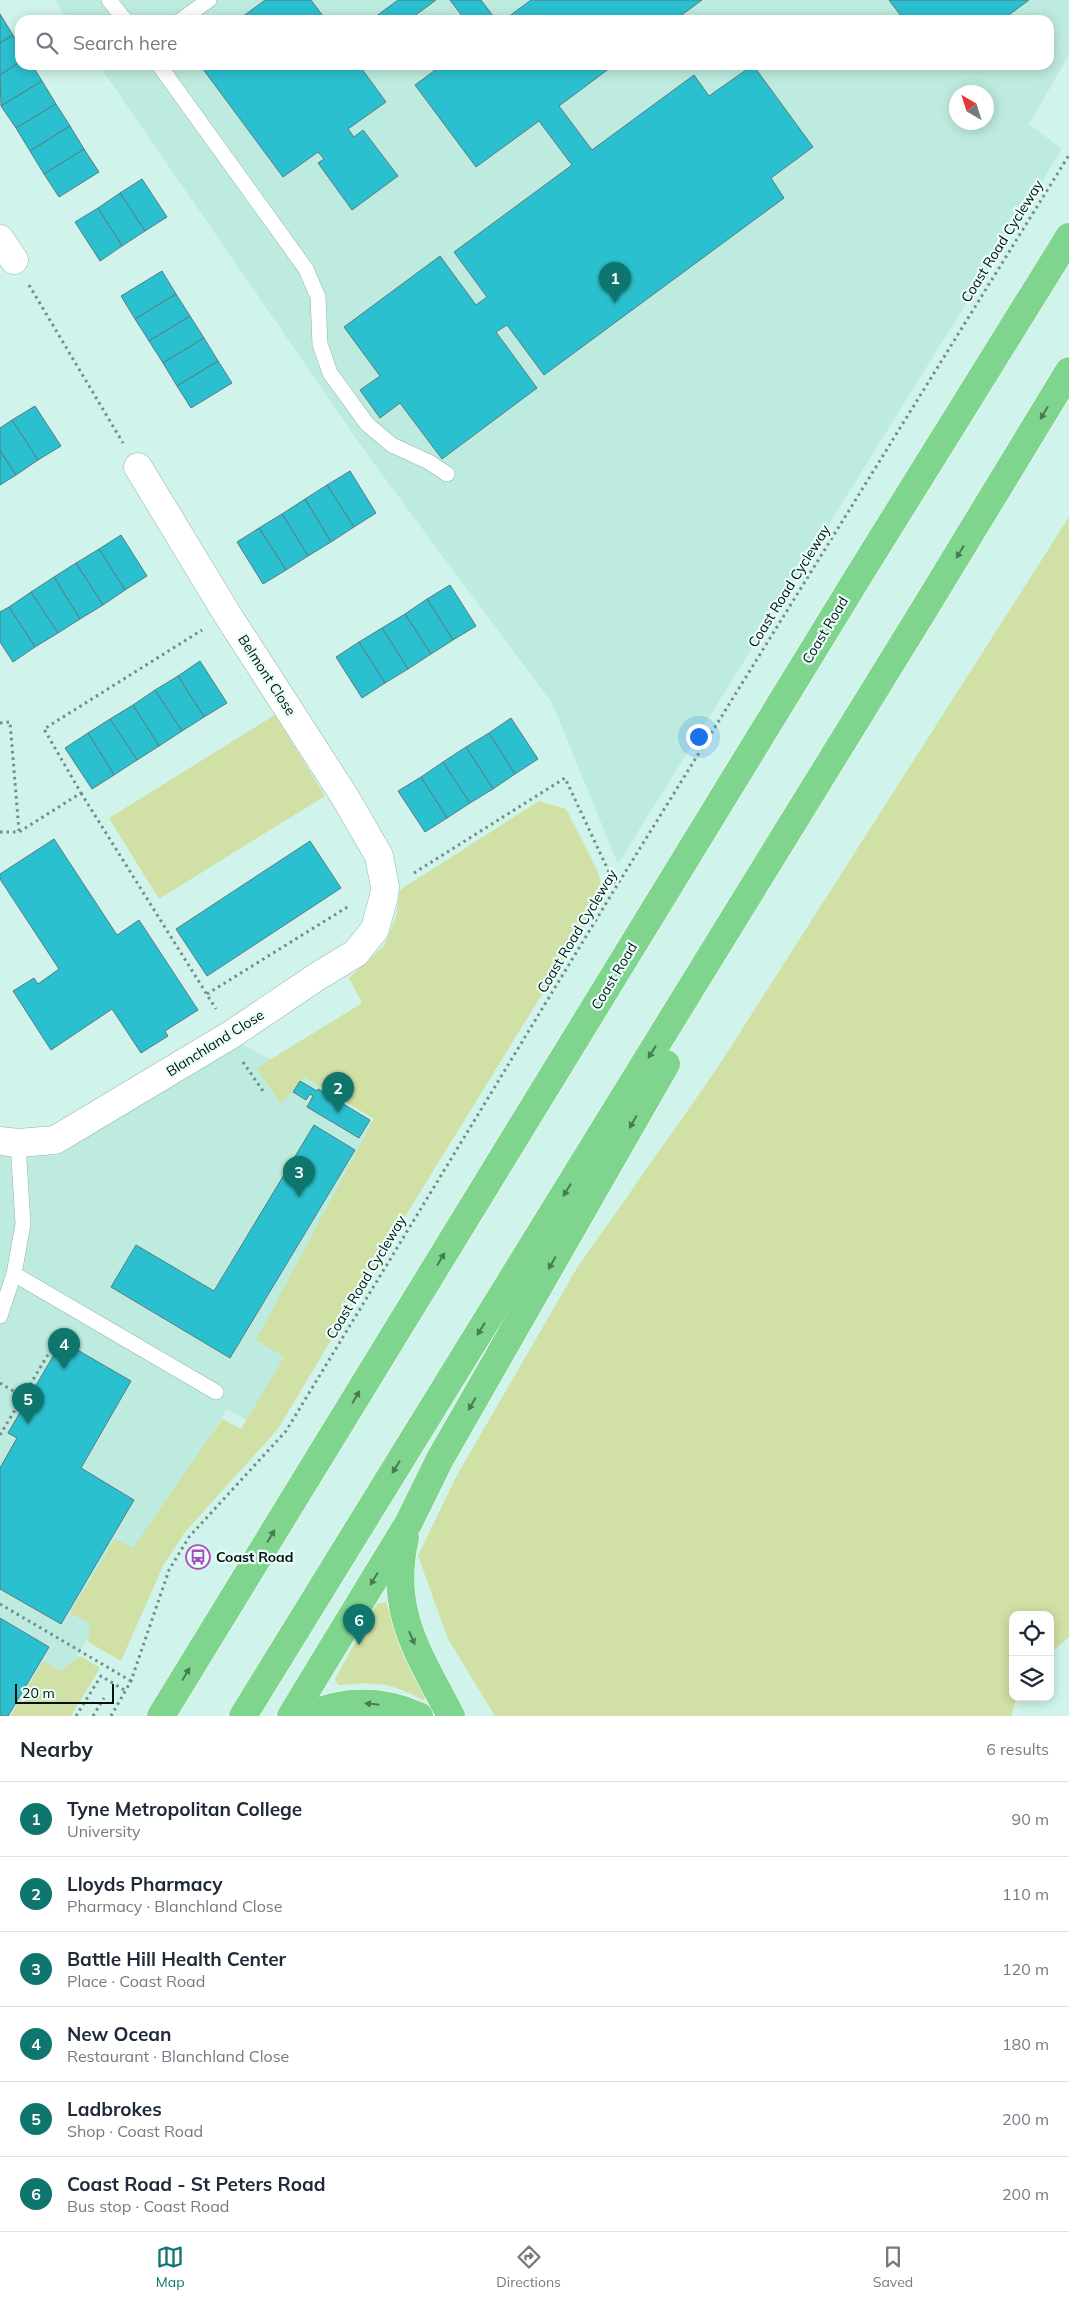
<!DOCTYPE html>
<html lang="en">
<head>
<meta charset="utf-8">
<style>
  :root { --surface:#fff; --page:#f2f2f3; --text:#1f2937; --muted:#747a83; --line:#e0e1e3; --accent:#0f766e }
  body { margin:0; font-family:Mulish,sans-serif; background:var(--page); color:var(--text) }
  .controls { position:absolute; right:15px; bottom:15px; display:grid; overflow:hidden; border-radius:10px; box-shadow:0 2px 12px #0003 }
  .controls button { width:45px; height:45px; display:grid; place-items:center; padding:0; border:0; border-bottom:1px solid var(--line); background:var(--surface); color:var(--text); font:25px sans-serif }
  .compass { position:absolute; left:949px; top:85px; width:45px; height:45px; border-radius:50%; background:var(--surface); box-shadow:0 2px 12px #0003; rotate:321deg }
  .scale { position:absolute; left:15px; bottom:12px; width:99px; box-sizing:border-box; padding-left:5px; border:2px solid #04100d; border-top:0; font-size:14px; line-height:18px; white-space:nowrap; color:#04100d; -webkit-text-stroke:4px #e8fef8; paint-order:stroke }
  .you { position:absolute; left:698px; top:736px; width:18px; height:18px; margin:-12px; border:4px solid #fff; border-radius:50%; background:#1a73e8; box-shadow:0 0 0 8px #1a73e833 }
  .badge { display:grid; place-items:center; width:32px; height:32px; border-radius:50%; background:var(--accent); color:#fff; font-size:16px; font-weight:700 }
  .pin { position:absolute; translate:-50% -41px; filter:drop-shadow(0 1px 2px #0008) }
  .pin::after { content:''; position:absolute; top:26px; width:18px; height:15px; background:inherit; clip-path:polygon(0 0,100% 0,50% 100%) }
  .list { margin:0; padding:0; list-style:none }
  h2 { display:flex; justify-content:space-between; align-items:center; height:65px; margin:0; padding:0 20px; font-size:21px }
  h2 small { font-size:16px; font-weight:400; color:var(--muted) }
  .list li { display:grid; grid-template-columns:32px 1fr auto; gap:15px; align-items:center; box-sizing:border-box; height:75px; padding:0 20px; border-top:1px solid var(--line) }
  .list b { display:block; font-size:19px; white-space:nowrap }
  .list p { margin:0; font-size:16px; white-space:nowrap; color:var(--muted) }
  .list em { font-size:16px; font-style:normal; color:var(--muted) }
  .icon { flex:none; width:28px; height:28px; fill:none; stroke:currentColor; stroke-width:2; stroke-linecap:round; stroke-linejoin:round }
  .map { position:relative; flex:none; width:1069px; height:1716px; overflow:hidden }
  .search { position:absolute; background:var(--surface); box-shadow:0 2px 12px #0003; left:15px; right:15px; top:15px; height:55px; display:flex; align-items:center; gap:12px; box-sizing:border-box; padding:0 18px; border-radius:15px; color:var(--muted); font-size:19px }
  .sheet { height:515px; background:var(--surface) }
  nav { display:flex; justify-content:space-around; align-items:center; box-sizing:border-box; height:70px; border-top:1px solid var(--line); background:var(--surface); font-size:14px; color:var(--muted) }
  nav a { display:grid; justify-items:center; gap:2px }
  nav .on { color:var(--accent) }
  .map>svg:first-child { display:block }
  .built { fill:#bdebdf; fill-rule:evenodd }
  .green { fill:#d1e0a4 }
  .building { fill:#2bc0d0; stroke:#597c80 }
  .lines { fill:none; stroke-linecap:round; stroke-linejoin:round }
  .lane-casing { stroke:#92b4ab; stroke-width:16 }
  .street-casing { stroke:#92b4ab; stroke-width:29 }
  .highway-casing { stroke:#fff; stroke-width:29 }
  .path { stroke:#738c86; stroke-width:3; stroke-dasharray:2.5 4; stroke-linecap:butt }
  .lane { stroke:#fff; stroke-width:15 }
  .street { stroke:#fff; stroke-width:28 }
  .highway { stroke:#7fd58e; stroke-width:28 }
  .oneway { fill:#487c54 }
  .labels { text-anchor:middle; stroke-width:4.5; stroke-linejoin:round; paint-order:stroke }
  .street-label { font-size:14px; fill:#04100d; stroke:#e8fef8 }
  .poi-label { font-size:14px; font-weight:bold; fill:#04100d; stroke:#e8fef8; text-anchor:start }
</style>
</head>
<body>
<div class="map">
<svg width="1069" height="1716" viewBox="0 0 1069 1716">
  <rect width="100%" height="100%" fill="#d0f4eb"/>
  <g class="built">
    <path d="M55,0H1069V55L1029,124L1062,149L618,864L552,703L369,457L99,65H1049V20H68ZM956,92H986V122H956Z"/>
    <polygon points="238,1042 304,1077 389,1132 258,1427 227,1409 41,1716 0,1716 0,1150 57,1156"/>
  </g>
  <g class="green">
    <polygon points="1069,517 1069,1637 1050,1653 1050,1615 1013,1615 1013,1697 1017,1697 1011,1716 495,1716 448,1639 418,1556 456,1477 577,1268 716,1070"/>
    <polygon points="275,715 325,796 159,899 109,818"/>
    <polygon points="539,801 566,809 599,874 602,897 390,1241 278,1429 185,1532 163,1566 121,1661 88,1642 90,1624 70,1613 115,1539 133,1548 222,1419 241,1429 284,1357 256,1340 374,1119 304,1077 281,1104 257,1068 362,1003 349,978 384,946 396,917 400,890"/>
    <path d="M386,1602L394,1627L429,1694L423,1700C390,1682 375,1682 338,1685L335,1679L377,1604Z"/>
    <polygon points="80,1656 100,1668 71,1716 11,1716 43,1661 60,1671"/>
  </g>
  <g class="building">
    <polygon points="265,0 311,0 326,20 238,20"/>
    <polygon points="398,0 436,0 409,20 371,20"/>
    <polygon points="450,0 481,0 496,20 465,20"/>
    <polygon points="531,0 702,0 675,20 504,20"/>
    <polygon points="889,0 1029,0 1002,20 904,20"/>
    <polygon points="0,14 13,35 0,43"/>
    <polygon points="13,35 20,46 20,62 0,75 0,43"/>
    <polygon points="20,62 20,65 32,65 42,81 1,106 0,75"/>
    <polygon points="200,65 359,65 386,102 348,129 354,137 363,130 398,176 352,210 318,163 324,159 318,152 283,177"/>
    <polygon points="442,65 614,65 559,106 592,150 694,75 709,96 753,65 813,147 771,178 784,198 544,375 507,325 496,332 537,388 442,459 400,403 380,418 360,390 380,376 344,327 440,256 476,305 487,297 454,252 572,165 539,121 476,167 415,85"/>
    <polygon points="42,81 56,104 16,128 1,106"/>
    <polygon points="56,104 70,126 30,151 16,128"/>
    <polygon points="70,126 84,149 44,174 30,151"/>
    <polygon points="84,149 99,172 59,197 44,174"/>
    <polygon points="142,179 167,217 145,231 120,193"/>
    <polygon points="120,193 145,231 122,246 98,208"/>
    <polygon points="98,208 122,246 100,261 75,222"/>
    <polygon points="162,271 176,294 135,319 121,296"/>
    <polygon points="176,294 190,316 149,341 135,319"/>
    <polygon points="190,316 204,338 163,363 149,341"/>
    <polygon points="204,338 218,361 177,386 163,363"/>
    <polygon points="218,361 232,383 191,408 177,386"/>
    <polygon points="35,406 61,446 38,460 12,420"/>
    <polygon points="12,420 38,460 16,475 0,451 0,428"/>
    <polygon points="0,451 16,475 0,485"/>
    <polygon points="350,471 376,513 354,527 327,485"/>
    <polygon points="327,485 354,527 331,542 305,499"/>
    <polygon points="305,499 331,542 308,556 282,514"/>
    <polygon points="282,514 308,556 286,570 259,528"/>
    <polygon points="259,528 286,570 263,584 237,542"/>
    <polygon points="121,535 147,576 125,590 99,549"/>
    <polygon points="99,549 125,590 103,605 76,563"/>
    <polygon points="76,563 103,605 80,619 54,577"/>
    <polygon points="54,577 80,619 58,633 31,592"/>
    <polygon points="450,585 476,626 453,640 427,599"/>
    <polygon points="31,592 58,633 35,647 9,607"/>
    <polygon points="427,599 453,640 431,654 405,614"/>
    <polygon points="9,607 35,647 13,662 0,642 0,612"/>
    <polygon points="405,614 431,654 408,669 382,628"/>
    <polygon points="382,628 408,669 385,683 359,642"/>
    <polygon points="359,642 385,683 362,698 336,657"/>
    <polygon points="200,661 227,703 204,717 178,676"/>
    <polygon points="178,676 204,717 182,731 155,690"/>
    <polygon points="155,690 182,731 159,746 133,705"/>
    <polygon points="133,705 159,746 137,760 110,719"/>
    <polygon points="511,718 538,759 515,774 489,733"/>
    <polygon points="110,719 137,760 114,775 88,733"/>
    <polygon points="88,733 114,775 92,789 65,748"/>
    <polygon points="489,733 515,774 493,789 466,747"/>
    <polygon points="466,747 493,789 470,803 443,762"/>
    <polygon points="443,762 470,803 447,818 421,777"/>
    <polygon points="421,777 447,818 425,832 398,791"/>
    <polygon points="54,839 117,935 139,920 198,1010 165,1031 168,1036 141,1053 112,1009 51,1050 13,991 34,978 38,984 59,969 0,879 0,874"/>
    <polygon points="310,841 341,888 207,976 176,929"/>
    <polygon points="300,1081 317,1091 318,1089 370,1120 359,1138 307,1107 313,1096 310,1094 306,1100 293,1092"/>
    <polygon points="314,1125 355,1150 230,1358 111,1287 136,1245 214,1291"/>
    <polygon points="62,1341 131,1381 81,1468 134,1500 61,1624 0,1589 0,1468 17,1438 8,1433"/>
    <polygon points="0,1618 49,1647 8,1716 0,1716"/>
  </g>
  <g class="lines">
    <g class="lane-casing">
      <g id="lane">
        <polyline points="109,0 125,20"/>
        <polyline points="181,20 209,0"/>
        <polyline points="159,65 306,269 318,297 320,344 330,373 367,424 392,445 429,462 447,474"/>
        <polyline points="14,1274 216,1392"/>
        <polyline points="0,1316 14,1274 23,1224 18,1143"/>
      </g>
    </g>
    <g class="street-casing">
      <g id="street">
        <polyline points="0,239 14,260"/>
        <polyline points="0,1141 18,1143 55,1140 232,1034 318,976 356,953 375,929 384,896 385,887 379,856 345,797 227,614 138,467"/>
      </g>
    </g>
    <g class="highway-casing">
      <g id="highway">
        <path d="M405,1538C388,1611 419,1654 451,1716"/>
        <polyline points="161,1716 861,572 1069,237"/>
        <polyline points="243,1716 925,608 1069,371"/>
        <polyline points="291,1716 409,1522 440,1459 666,1064"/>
        <path d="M308,1716C345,1699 382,1700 419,1716"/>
      </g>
    </g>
    <g class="path">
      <polyline points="29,285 123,443"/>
      <polyline points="0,723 10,722 19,831"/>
      <polyline points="81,793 216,1009"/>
      <polyline points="0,832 19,832 81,793 44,729 202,630"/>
      <polyline points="414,873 565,778 616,887"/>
      <polyline points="207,994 349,906"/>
      <polyline points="243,1062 265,1094"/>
      <polyline points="0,1383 23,1397"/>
      <polyline points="0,1435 62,1331"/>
      <polyline points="0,1604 131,1681"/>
      <polyline points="76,1716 101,1676 126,1691"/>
      <polyline points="93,1716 104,1698"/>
      <polyline points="111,1716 131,1681 169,1570 189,1537 286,1431 616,887 1069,155"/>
    </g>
    <use href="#lane" class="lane"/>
    <use href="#street" class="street"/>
    <use href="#highway" class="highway"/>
  </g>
  <defs><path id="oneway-solid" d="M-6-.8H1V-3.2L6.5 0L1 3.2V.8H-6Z" transform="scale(1.25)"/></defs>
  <g class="oneway">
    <use href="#oneway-solid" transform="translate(1044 413) rotate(121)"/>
    <use href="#oneway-solid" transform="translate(960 552) rotate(121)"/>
    <use href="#oneway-solid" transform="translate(652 1052) rotate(122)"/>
    <use href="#oneway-solid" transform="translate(633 1122) rotate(120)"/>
    <use href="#oneway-solid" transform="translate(567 1190) rotate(122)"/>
    <use href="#oneway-solid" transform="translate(441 1259) rotate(-59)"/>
    <use href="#oneway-solid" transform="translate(552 1263) rotate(120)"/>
    <use href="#oneway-solid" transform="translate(481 1329) rotate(122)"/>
    <use href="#oneway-solid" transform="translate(356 1397) rotate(-59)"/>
    <use href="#oneway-solid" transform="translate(472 1404) rotate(120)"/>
    <use href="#oneway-solid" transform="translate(396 1467) rotate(122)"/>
    <use href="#oneway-solid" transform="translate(271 1536) rotate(-59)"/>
    <use href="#oneway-solid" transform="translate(374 1579) rotate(121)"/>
    <use href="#oneway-solid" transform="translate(412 1638) rotate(67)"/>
    <use href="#oneway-solid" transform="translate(186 1674) rotate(-59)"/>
    <use href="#oneway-solid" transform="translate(372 1704) rotate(-174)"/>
  </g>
  <defs>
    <g id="bus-ring" transform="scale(1.25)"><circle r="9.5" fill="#e8fef8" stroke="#a94eb9" stroke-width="1.5"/><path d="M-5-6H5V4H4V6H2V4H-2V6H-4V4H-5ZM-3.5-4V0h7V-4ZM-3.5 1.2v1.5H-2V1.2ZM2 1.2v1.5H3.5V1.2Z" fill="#a94eb9"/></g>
  </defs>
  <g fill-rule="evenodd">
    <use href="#bus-ring" x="198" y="1557"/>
  </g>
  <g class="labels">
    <g class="street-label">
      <text transform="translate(1002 241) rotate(-58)" y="5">Coast Road Cycleway</text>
      <text transform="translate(789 586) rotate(-58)" y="5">Coast Road Cycleway</text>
      <text transform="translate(825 630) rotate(-59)" y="5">Coast Road</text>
      <text transform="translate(267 675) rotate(57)" y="5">Belmont Close</text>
      <text transform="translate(577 931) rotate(-59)" y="5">Coast Road Cycleway</text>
      <text transform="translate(614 976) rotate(-59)" y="5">Coast Road</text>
      <text transform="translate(215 1043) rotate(-32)" y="5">Blanchland Close</text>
      <text transform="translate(366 1277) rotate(-59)" y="5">Coast Road Cycleway</text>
    </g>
    <g class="poi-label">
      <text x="216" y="1562">Coast Road</text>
    </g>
  </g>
</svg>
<div class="controls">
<button><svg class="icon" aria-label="locate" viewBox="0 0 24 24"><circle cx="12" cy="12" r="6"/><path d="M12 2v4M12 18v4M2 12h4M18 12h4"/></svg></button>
<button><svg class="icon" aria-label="layers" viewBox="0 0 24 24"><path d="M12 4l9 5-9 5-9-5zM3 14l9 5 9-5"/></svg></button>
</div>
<svg class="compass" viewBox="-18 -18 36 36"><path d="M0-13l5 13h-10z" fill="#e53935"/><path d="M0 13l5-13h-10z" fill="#747a83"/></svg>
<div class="scale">20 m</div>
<div class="you"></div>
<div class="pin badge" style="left:615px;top:303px">1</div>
<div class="pin badge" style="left:338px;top:1113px">2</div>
<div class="pin badge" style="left:299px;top:1197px">3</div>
<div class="pin badge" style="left:64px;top:1369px">4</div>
<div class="pin badge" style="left:28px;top:1424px">5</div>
<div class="pin badge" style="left:359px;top:1645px">6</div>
<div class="search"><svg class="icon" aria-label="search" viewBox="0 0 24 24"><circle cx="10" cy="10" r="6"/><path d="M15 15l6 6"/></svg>Search here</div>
</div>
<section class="sheet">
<h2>Nearby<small>6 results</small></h2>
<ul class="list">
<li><span class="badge">1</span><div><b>Tyne Metropolitan College</b><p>University</p></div><em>90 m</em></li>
<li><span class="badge">2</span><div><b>Lloyds Pharmacy</b><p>Pharmacy · Blanchland Close</p></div><em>110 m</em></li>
<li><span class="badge">3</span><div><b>Battle Hill Health Center</b><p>Place · Coast Road</p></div><em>120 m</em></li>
<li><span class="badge">4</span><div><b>New Ocean</b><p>Restaurant · Blanchland Close</p></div><em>180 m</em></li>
<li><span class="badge">5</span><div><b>Ladbrokes</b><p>Shop · Coast Road</p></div><em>200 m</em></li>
<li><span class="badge">6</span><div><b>Coast Road - St Peters Road</b><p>Bus stop · Coast Road</p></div><em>200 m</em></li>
</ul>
</section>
<nav>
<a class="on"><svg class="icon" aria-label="map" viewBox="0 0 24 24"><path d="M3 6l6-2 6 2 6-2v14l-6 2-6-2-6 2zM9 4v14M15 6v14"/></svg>Map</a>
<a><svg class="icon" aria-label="directions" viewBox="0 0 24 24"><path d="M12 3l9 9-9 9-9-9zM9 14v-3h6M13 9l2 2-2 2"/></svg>Directions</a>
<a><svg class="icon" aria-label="saved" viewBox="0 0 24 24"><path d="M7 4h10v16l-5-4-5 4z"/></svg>Saved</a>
</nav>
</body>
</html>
